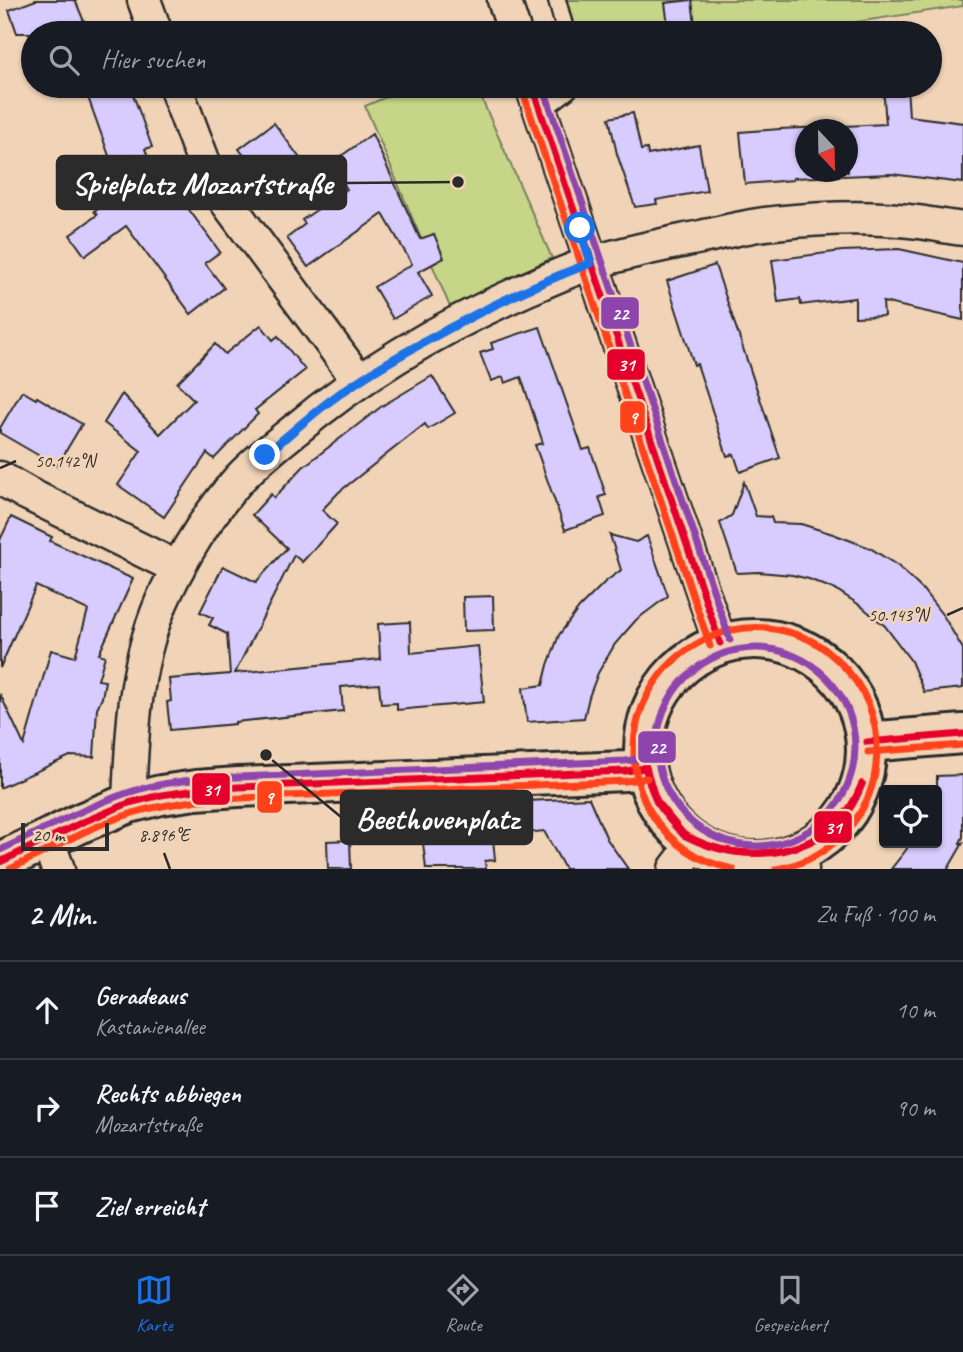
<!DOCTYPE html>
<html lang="de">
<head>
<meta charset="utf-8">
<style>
  :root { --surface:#171b24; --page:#20242c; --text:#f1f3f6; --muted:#9ea1a6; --line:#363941; --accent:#1a73e8 }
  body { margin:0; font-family:Caveat,sans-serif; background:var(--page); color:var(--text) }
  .controls { position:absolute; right:21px; bottom:21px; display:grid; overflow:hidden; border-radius:7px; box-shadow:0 2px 5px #0004 }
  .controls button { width:63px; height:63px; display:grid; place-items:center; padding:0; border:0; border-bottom:2px solid var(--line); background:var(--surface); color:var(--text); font:35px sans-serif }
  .compass { position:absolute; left:795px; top:119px; width:63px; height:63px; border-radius:50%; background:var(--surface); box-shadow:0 2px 5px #0004; rotate:158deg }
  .scale { position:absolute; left:21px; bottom:18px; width:88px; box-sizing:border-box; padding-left:7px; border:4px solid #2b2b2b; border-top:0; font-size:19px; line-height:24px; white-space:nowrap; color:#2b2b2b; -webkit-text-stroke:5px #f1d4b7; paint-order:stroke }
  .stop { position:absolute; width:21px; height:21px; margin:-16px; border:5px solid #1a73e8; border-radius:50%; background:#fff }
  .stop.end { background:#1a73e8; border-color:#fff; box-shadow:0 2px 7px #0008 }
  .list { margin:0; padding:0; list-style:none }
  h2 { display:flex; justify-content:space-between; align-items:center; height:91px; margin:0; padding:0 28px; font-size:30px }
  h2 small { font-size:23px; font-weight:400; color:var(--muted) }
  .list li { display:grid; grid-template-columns:46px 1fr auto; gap:21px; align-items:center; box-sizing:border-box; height:98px; padding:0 28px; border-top:2px solid var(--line) }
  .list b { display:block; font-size:26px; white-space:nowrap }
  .list p { margin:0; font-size:23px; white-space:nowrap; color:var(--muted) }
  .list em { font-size:23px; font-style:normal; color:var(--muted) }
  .icon { flex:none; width:38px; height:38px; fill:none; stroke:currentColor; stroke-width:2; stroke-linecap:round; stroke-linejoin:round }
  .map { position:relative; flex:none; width:963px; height:869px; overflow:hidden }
  .search { position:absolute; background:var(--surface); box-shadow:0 2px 5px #0004; left:21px; right:21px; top:21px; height:77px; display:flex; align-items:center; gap:18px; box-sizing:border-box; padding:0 24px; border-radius:38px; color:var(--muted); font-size:26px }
  .sheet { height:385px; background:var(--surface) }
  nav { display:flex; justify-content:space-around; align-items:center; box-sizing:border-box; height:98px; border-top:2px solid var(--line); background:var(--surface); font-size:19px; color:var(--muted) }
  nav a { display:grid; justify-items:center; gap:4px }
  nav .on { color:var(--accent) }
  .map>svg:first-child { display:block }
  .green { fill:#c7d588; stroke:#79805a; stroke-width:2 }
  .building { fill:#d8cbfd; stroke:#2b2b2b; stroke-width:2; fill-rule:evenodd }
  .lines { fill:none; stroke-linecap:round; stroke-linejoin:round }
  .service-casing { stroke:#2b2b2b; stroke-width:21 }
  .minor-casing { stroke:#2b2b2b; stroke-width:37 }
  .secondary-casing { stroke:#2b2b2b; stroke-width:44 }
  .service { stroke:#f1d4b7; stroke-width:16 }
  .minor { stroke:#f1d4b7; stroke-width:32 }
  .secondary { stroke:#f1d4b7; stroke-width:38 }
  .bus-1-casing { stroke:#f1d4b7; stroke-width:12 }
  .bus-2-casing { stroke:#f1d4b7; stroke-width:12 }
  .bus-3-casing { stroke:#f1d4b7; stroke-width:12 }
  .bus-1 { stroke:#e4002b; stroke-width:7 }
  .bus-2 { stroke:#ff421a; stroke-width:7 }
  .bus-3 { stroke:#8e44ad; stroke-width:7 }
  .route { stroke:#1a73e8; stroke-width:9 }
  .ticks { fill:none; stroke:#2b2b2b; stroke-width:2.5 }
  .ticks-label { font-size:18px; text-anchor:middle; fill:#2b2b2b; stroke:#f1d4b7; stroke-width:5; stroke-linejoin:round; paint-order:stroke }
  .leader { fill:none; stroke:#2b2b2b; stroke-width:2.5 }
  .callout-dot { fill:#2b2b2b; stroke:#f1d4b7; stroke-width:2.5 }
  .callout { fill:#2b2b2b; stroke:#2b2b2b; stroke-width:2.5 }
  .callout-label { font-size:32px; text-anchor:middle; font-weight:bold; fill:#fff }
  .line-badge { stroke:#f1d4b7; stroke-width:2.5 }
  .badge-label { font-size:19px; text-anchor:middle; font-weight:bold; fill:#fff }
</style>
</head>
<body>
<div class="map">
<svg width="963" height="869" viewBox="0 0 963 869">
  <rect width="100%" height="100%" fill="#f1d4b7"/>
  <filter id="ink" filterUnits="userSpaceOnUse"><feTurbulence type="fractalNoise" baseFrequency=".0143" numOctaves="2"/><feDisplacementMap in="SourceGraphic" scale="14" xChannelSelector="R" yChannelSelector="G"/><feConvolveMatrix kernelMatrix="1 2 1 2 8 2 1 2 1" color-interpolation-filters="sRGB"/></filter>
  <g filter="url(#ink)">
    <g class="green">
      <polygon points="562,0 963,0 963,6 783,33 570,33"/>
      <polygon points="412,86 476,86 552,258 450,307 365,106"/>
    </g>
    <g class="building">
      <polygon points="36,0 75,0 89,33 17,33 9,10"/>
      <polygon points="692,0 696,33 669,33 665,3"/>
      <polygon points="84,86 130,86 152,147 145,149 164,201 176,192 220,252 205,263 224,288 191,314 126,226 85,256 70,235 97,215 94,211 122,192"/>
      <path d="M883,86H907L909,116L963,123V183L891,174L793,178V180L745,184L740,132L780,129L886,124ZM806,130H848V172H806Z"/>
      <polygon points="633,113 641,150 647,149 648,155 699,145 707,191 656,200 657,204 635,207 617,154 609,118"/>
      <polygon points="274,123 302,161 268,186 239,149"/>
      <polygon points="372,134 420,239 434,234 444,258 418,272 432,296 393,319 374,287 412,264 383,214 308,267 287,238 305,224 302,220 347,189 330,164"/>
      <polygon points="899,249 963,263 963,320 883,302 884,316 855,317 855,298 801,305 800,299 778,302 772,260 842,251"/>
      <polygon points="715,265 780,458 740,472 734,454 727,456 697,364 694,365 667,281"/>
      <polygon points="261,325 273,340 278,336 305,370 255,410 258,414 214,459 207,453 164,517 118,485 141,451 104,423 122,394 160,434 194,400 177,383 215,344 225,354"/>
      <polygon points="540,327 583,450 590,448 606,495 599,497 605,516 565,530 535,445 543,443 521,377 505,383 503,377 491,381 480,353 493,349 491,343"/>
      <polygon points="432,376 455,413 428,429 425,424 339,492 322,510 337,524 302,562 294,555 235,673 380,659 378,624 410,622 411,653 478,646 484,702 397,710 397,703 381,704 379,684 341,687 343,711 235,722 235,724 170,730 167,702 171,701 169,679 230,674 227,634 209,625 213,618 200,612 223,566 256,582 287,548 252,515 271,494 274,498 303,467 382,406"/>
      <polygon points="22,391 36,399 37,397 82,424 57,466 0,433 0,428"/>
      <polygon points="744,482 756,516 771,517 773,523 801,524 833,534 870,548 898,566 923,590 944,617 963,649 963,688 924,692 911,661 885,626 861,606 838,591 809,579 792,575 759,572 737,573 720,523 732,515"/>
      <polygon points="11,517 52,537 50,541 133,579 99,654 105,656 98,680 105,681 102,698 97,708 94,757 70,756 0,788 0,694 24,745 51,650 75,657 88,610 36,586 0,668 0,540"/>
      <polygon points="610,535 636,542 647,536 668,596 636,620 615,644 598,673 589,697 584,718 527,722 523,688 543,685 548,665 559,635 579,608 605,582 621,570"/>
      <polygon points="493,596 494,630 464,631 463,597"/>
      <polygon points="963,775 963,837 960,843 963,843 948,869 891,869 906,850 910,843 937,843 937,776"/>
      <polygon points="589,798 607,839 628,869 565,869 544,831 527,833 527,801"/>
      <polygon points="492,827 495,860 485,861 486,869 426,869 422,834"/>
      <polygon points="350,840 351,869 328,869 327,841"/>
    </g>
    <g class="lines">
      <g class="service-casing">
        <g id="service">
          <polyline points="557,0 566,33"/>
          <polyline points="541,111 568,90 569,86"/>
        </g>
      </g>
      <g class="minor-casing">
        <g id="minor">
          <polyline points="144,0 156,33"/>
          <polyline points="504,0 515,33"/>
          <polyline points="175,86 204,163 223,197 359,381"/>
          <polyline points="532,86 720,643"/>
          <polyline points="0,478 28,494 178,568"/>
          <path d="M129,803C132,729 134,658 167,590C186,550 210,512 239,479C256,461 276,445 295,430C364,372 443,326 525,290C546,281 567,271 589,264C625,252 663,245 701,237C725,232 750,225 774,223C821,218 871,216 918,222C933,224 948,227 963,229"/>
          <polyline points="47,839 58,869"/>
          <polyline points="797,853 802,869"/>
          <polyline points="675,869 694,844"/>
        </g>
      </g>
      <g class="secondary-casing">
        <g id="secondary">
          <circle cx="755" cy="750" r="111"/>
          <polyline points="867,742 963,734"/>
          <polyline points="0,862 83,822 129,803 161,795 196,790 238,787 626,771 645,768"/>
        </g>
      </g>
      <use href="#service" class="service"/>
      <use href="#minor" class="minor"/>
      <use href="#secondary" class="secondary"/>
      <g class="bus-1-casing">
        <g id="bus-1">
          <polyline points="532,86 720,643"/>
          <polyline points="867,742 963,734"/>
          <polyline points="645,764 656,801 684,835"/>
          <path d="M645,764C649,793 662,815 684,835"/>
          <path d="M684,835C701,843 717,850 735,852C777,857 826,845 850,808C855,801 858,792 862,784"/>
          <path d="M684,835C747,869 834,858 862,784"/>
          <polyline points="0,862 83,822 129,803 161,795 196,790 238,787 626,771 645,768"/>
        </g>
      </g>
      <g class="bus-2-casing">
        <g id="bus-2">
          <polyline points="522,89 710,646"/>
          <polyline points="868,752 963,745"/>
          <path d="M10,869C50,850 90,826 133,813C154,806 176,804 197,800L626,781L647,778"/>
          <path d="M733,869C614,844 599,691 706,639C725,630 748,626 768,628C790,631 810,637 827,651C856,674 874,704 877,741"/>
          <path d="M776,869C821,862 859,829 872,786C876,773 877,757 877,742"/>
        </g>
      </g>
      <g class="bus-3-casing">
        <g id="bus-3">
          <polyline points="543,86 730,640"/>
          <circle cx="756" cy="747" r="99"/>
          <path d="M0,850C41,831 81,809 124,794C160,781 200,779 238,777L625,761L643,758"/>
        </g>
      </g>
      <use href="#bus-1" class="bus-1"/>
      <use href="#bus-2" class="bus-2"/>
      <use href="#bus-3" class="bus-3"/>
    </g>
  </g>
  <g class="lines" filter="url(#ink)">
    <path class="route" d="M265,455C284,439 303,422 322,407C355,381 391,360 426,341C480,311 534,284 591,263L580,228"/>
  </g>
  <path class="ticks" d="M0,468L16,461M947,615L963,608M164,853L170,869"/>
  <g class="ticks-label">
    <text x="65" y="467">50.142°N</text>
    <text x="898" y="621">50.143°N</text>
    <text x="164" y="841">8.896°E</text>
  </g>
  <path class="leader" d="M458 182L346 183M266 755L341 817"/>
  <g class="callout-dot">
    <circle cx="458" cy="182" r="7"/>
    <circle cx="266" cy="755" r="7"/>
  </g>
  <g class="callout">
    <rect x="57" y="156" width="289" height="53" rx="7"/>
    <rect x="341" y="791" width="191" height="53" rx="7"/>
  </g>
  <g class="callout-label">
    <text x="202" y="194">Spielplatz Mozartstraße</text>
    <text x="437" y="829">Beethovenplatz</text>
  </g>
  <g class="line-badge">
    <rect x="600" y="296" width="40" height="34" rx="7" fill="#8e44ad"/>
    <rect x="606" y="348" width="40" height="33" rx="7" fill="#e4002b"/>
    <rect x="619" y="400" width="27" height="34" rx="7" fill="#ff421a"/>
    <rect x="637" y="730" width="40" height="34" rx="7" fill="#8e44ad"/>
    <rect x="191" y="772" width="40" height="34" rx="7" fill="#e4002b"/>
    <rect x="256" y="780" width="27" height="34" rx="7" fill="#ff421a"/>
    <rect x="813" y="810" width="40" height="34" rx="7" fill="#e4002b"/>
  </g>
  <g class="badge-label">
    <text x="620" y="320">22</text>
    <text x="626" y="371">31</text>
    <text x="633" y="424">9</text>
    <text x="657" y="754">22</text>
    <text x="211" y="796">31</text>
    <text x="269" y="804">9</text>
    <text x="833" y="834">31</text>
  </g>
</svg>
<div class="controls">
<button><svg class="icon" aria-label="locate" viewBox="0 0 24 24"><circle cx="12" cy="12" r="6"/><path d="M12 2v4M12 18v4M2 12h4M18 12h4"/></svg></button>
</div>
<svg class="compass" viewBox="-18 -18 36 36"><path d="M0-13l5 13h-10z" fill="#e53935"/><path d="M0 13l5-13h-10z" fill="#9ea1a6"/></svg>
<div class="scale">20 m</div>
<div class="stop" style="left:580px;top:228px"></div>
<div class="stop end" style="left:265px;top:455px"></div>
<div class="search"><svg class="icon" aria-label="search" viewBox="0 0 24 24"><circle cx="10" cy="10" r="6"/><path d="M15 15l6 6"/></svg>Hier suchen</div>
</div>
<section class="sheet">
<h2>2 Min.<small>Zu Fuß · 100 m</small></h2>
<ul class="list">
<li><svg class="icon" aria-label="ahead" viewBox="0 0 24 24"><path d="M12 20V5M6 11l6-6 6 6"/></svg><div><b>Geradeaus</b><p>Kastanienallee</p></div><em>10 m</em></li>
<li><svg class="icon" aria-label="right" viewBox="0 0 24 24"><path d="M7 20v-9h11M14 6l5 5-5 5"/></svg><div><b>Rechts abbiegen</b><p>Mozartstraße</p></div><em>90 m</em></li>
<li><svg class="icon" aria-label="arrive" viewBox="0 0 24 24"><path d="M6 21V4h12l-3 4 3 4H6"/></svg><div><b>Ziel erreicht</b></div></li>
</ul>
</section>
<nav>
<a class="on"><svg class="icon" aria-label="map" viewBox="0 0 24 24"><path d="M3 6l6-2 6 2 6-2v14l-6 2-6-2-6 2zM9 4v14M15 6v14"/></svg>Karte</a>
<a><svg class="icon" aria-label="directions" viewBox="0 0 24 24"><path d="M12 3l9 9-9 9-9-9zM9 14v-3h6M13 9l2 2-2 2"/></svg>Route</a>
<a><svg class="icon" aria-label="saved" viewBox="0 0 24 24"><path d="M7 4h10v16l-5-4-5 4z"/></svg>Gespeichert</a>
</nav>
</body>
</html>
